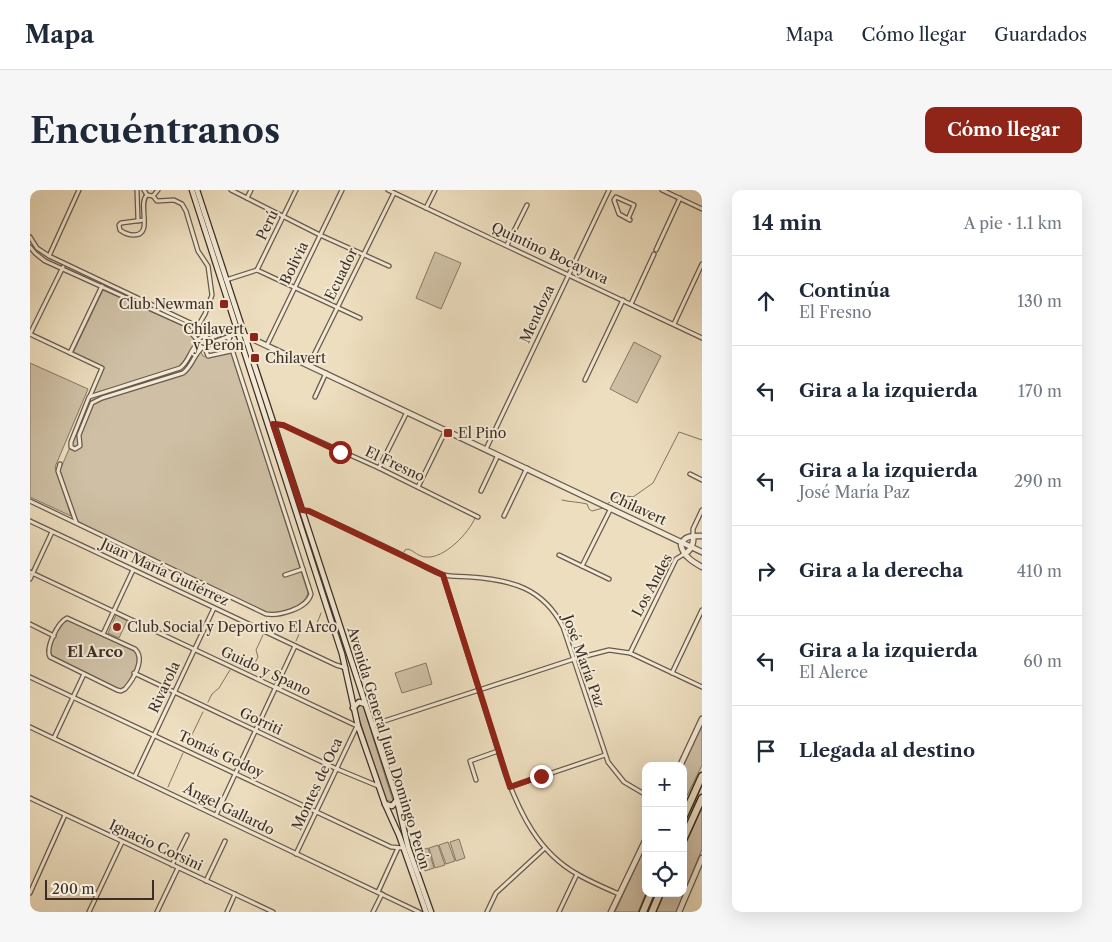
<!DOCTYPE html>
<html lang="es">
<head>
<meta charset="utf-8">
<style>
  :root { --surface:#fff; --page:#f6f6f7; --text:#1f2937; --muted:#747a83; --line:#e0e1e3; --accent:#8f2418 }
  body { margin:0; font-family:"Libre Caslon Text",serif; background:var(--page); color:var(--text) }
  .controls { position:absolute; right:15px; bottom:15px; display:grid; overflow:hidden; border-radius:10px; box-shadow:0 5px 20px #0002 }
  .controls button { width:45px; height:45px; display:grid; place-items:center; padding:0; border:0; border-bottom:1px solid var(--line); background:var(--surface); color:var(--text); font:25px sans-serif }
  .scale { position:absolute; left:15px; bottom:12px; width:109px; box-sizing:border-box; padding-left:5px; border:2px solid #3c2e27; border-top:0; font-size:14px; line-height:18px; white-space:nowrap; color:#3c2e27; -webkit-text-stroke:4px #f3ead5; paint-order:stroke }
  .stop { position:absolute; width:15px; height:15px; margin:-11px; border:4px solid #8f2418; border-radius:50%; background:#fff }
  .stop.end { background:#8f2418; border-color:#fff; box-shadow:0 1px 5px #0008 }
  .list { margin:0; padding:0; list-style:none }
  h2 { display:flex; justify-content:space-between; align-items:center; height:65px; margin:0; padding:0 20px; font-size:21px }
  h2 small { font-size:16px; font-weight:400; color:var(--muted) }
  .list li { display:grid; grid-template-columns:32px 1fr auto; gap:15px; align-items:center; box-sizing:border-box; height:90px; padding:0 20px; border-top:1px solid var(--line) }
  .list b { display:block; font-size:19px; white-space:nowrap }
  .list p { margin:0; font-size:16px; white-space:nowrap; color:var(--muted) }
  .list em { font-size:16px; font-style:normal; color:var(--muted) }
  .icon { flex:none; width:28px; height:28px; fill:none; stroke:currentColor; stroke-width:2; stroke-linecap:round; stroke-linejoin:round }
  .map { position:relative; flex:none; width:672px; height:722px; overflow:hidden; border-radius:10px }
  header { display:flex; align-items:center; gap:30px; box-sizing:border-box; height:70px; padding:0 25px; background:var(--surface); border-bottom:1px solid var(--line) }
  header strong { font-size:24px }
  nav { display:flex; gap:28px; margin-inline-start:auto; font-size:18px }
  .intro { display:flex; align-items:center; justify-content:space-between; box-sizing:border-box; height:120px; padding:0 30px }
  h1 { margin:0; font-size:35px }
  .button { padding:12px 22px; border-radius:10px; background:var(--accent); color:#fff; font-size:18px; font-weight:700 }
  main { display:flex; gap:30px; padding:0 30px }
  aside { flex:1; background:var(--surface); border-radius:10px; box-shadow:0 5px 20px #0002 }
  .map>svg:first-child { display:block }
  .green { fill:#cfc0a5; stroke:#867766 }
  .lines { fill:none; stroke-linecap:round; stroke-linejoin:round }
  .stream { stroke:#827463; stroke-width:1 }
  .minor-casing { stroke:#685a4d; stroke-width:5.5 }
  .tertiary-casing { stroke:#685a4d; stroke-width:7 }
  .secondary-casing { stroke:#3c2e27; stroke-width:7 }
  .motorway-casing { stroke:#3c2e27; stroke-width:9 }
  .minor { stroke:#f3ead5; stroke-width:3 }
  .tertiary { stroke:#f3ead5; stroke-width:4.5 }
  .secondary { stroke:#f3ead5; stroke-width:4.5 }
  .motorway { stroke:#eddebf; stroke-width:6 }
  .route { stroke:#8f2418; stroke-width:6 }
  .poi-dot { fill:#8f2418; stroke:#f3ead5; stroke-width:2 }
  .labels { text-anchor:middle; stroke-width:4; stroke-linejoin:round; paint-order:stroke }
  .street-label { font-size:14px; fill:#3c2e27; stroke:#f3ead5 }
  .poi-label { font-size:14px; fill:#3c2e27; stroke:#f3ead5; text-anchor:start }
  .neighbourhood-label { font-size:15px; font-weight:bold; fill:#3c2e27; stroke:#f3ead5 }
</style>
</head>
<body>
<header>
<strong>Mapa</strong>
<nav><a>Mapa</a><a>Cómo llegar</a><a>Guardados</a></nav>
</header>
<div class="intro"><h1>Encuéntranos</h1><a class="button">Cómo llegar</a></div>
<main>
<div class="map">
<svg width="672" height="722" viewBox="0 0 672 722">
  <rect width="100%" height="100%" fill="#eddebf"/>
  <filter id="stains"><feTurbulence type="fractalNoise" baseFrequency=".004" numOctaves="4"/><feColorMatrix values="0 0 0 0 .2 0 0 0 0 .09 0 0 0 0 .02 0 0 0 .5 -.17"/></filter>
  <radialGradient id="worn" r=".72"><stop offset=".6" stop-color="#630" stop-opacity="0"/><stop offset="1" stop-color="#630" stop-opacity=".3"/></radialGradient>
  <g class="green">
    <polygon points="405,62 431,73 411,119 386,108"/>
    <path d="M73,100L153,136L160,142L173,166L180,167L198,162L202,164L278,403C274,418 248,425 234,422L47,331L30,280L74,178L43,163Z"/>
    <polygon points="604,152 631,166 607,213 580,199"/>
    <polygon points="0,173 58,199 25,277 41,326 0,307"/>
    <polygon points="86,425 97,431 89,448 78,443"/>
    <path d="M38,430L106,462C112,472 100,489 94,498L89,499L21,465C18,455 29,435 38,430Z"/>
    <polygon points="396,473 402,494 372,503 365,483"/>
    <polygon points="331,515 333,516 363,611 362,612 356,610 326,519"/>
    <polygon points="672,534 672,575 653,614 653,576"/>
    <polygon points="672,617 672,659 646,722 626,722 634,703 653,703 653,660"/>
    <polygon points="429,649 435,668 426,671 420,652"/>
    <polygon points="418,652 425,671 416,674 409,655"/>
    <polygon points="408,655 415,675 405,678 399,658"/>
    <polygon points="616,655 616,703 608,722 585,722"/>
    <polygon points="398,658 404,678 395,681 388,661"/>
  </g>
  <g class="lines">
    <g class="stream">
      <path d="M532,310C540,312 549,312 557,314L559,319L562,321L573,318"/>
      <polyline points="576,315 589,305 603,307 623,293 649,242 672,250"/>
      <path d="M374,362L375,360L378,359C384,361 389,367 396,367C414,369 439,343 445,328"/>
      <path d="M266,451L270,442C283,442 287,435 291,423"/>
      <polyline points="221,481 228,467 226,460 233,445"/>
      <polyline points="178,512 182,504 189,498 200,480"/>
      <polyline points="157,555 173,522"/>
      <polyline points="138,597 153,563"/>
    </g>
    <g class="minor-casing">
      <g id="minor">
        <polyline points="107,0 108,31"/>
        <polyline points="114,0 117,5"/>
        <polyline points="201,0 290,45 359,76"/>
        <polyline points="358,0 672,148"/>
        <polyline points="632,0 672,19"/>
        <polyline points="0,2 1,0"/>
        <polyline points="117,5 123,6 128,0"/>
        <polyline points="123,6 127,11 144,10 152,14 156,21 168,61 178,76 182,105 175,124 168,136 162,142"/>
        <polyline points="217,8 221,0"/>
        <polyline points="396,18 405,0"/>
        <polyline points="598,29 604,15 586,7 584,10 589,24 600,30"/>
        <path d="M114,30L91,33L89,35L90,40C94,43 99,45 104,45C124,45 107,14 117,5"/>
        <polyline points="0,47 7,58 19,66 171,138 176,148"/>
        <polyline points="477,55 497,15"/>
        <polyline points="0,57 5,63 15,71 154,134 168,151"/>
        <polyline points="626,60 650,8"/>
        <polyline points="19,66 49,0"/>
        <polyline points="227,80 266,0"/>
        <polyline points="196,90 227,80 330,128"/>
        <polyline points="601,114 624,64"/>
        <polyline points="644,134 672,74"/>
        <polyline points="171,138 200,140"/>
        <polyline points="0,144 72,178 60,206"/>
        <polyline points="0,144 33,77"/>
        <circle cx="174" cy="152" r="5.5"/>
        <polyline points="178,149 202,140 208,143"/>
        <path d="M168,153C160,160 159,172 150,178L59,207L41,252V257L45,259L50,256L49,245L62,213L72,208L153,183C162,177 164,164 172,158"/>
        <polyline points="179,154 208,143"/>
        <polyline points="237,155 312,0"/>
        <polyline points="175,158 178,166 201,161"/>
        <polyline points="40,163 72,96"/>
        <polyline points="279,175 364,3"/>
        <polyline points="555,190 593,110"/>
        <polyline points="285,207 296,183"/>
        <polyline points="244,234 253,235 349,278 448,327"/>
        <polyline points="456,259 579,0"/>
        <polyline points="30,274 28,281 46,332"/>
        <polyline points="349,278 377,222"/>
        <polyline points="660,284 672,290"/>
        <polyline points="388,297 416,240"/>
        <polyline points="451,301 468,265"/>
        <path d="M0,311L236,424C249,426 277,419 281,404L198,147"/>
        <path d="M272,321H279C311,336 344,351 376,367C385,371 406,384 414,385C422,387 432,386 441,387C482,390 513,398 533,437L578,572L594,592L616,605"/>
        <polyline points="474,326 497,278"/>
        <polyline points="0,331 306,475 316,478"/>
        <polyline points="663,346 663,339 672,320"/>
        <polyline points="529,365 579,389"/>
        <polyline points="552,376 581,318"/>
        <polyline points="0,382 327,536"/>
        <polyline points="255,385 273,379"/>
        <path d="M413,385L475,583C490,623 508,662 547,684C561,692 575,698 589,704"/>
        <polyline points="0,389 22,342"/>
        <path d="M37,428L105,459C116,469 103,490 95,499L91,501L87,500L20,467C15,458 28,432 37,428Z"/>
        <polyline points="0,434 24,446"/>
        <polyline points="73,444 103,380"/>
        <polyline points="600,463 646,369 654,364"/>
        <polyline points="104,483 307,579 348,596"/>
        <polyline points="642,483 672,420"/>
        <polyline points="0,487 361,657 373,658"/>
        <polyline points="342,535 544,469 579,460 600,463 672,497"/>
        <polyline points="0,537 389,722"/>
        <polyline points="24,548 54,484"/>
        <polyline points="105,586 184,418"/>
        <polyline points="446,590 440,571 468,561"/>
        <polyline points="480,597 575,565"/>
        <polyline points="0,608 243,722"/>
        <polyline points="186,625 265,456"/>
        <polyline points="266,664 327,536"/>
        <polyline points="142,675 157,645"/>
        <polyline points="176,691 195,651"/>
        <polyline points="348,702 368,658"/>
        <polyline points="0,703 35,625"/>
        <polyline points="59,722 92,652"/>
        <polyline points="127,722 148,678"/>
        <polyline points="197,722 205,704"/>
        <polyline points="343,722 352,704"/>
        <polyline points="457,722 466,703 515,658"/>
        <polyline points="529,722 547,684"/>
      </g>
    </g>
    <g class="tertiary-casing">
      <g id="tertiary">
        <polyline points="212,144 672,362"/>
        <path d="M672,346C663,346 654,345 651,355C653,366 663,372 672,377"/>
        <path d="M654,364C661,361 664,353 663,346"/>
        <polyline points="650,576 672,529"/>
        <polyline points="581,722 616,649"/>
        <polyline points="649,722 672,668"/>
      </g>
    </g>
    <g class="secondary-casing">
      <g id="secondary">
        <polyline points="162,0 312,464 328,536 355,614 369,645 396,722"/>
        <polyline points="167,0 367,610 378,657 401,722"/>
        <polyline points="323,518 329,512 335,514"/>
        <polyline points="355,614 362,616 367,610"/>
      </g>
    </g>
    <g class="motorway-casing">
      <g id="motorway">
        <polyline points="653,628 672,586"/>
        <polyline points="653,650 672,608"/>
        <polyline points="613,722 621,703"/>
        <polyline points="622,722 630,703"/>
      </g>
    </g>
    <use href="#minor" class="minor"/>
    <use href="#tertiary" class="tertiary"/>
    <use href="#secondary" class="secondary"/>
    <use href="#motorway" class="motorway"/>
  </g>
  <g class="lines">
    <polyline class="route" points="310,262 253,235 243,234 272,320 279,321 413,385 480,597 511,586"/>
  </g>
  <g class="poi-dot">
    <rect x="189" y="109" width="10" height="10" rx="2.5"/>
    <rect x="219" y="142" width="10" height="10" rx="2.5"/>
    <rect x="220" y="163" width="10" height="10" rx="2.5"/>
    <rect x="413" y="238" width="10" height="10" rx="2.5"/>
    <circle cx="87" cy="437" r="5"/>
  </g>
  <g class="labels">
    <g class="street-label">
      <text transform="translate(237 35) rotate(-64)" y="5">Perú</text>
      <text transform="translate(520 63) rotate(25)" y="5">Quintino Bocayuva</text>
      <text transform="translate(264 73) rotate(-64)" y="5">Bolivia</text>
      <text transform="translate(311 84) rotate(-64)" y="5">Ecuador</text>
      <text transform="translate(507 124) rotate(-65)" y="5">Mendoza</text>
      <text transform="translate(365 274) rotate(25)" y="5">El Fresno</text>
      <text transform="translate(608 318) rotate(25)" y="5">Chilavert</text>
      <text transform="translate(135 382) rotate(25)" y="5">Juan María Gutiérrez</text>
      <text transform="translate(622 395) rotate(-62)" y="5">Los Andes</text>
      <text transform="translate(554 471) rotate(70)" y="5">José María Paz</text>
      <text transform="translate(236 481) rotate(25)" y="5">Guido y Spano</text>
      <text transform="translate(134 497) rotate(-65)" y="5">Rivarola</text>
      <text transform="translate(231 531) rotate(25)" y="5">Gorriti</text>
      <text transform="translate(359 558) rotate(73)" y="5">Avenida General Juan Domingo Perón</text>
      <text transform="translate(191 564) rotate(25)" y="5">Tomás Godoy</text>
      <text transform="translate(287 594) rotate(-65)" y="5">Montes de Oca</text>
      <text transform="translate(199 619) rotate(26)" y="5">Ángel Gallardo</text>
      <text transform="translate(126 655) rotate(25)" y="5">Ignacio Corsini</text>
    </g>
    <g class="poi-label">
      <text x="184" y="119" text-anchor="end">Club Newman</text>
      <text x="214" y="144" text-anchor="end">Chilavert<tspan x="214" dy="16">y Perón</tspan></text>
      <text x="235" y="173">Chilavert</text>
      <text x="428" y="248">El Pino</text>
      <text x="97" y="442">Club Social y Deportivo El Arco</text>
    </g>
    <g class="neighbourhood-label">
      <text x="65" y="467">El Arco</text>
    </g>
  </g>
  <rect width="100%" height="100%" filter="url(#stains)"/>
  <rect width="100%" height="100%" fill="url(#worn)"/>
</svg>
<div class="controls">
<button>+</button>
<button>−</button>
<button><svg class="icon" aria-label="locate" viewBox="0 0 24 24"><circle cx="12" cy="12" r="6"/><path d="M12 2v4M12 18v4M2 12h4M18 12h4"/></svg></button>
</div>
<div class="scale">200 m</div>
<div class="stop" style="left:310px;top:262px"></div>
<div class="stop end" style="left:511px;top:586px"></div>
</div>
<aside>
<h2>14 min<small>A pie · 1.1 km</small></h2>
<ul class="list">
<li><svg class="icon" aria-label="ahead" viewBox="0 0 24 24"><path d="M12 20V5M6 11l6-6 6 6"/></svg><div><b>Continúa</b><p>El Fresno</p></div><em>130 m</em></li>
<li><svg class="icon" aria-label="left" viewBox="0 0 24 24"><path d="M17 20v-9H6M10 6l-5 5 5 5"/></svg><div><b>Gira a la izquierda</b></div><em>170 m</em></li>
<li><svg class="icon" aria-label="left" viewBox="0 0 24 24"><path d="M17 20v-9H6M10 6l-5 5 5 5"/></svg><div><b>Gira a la izquierda</b><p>José María Paz</p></div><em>290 m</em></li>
<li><svg class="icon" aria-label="right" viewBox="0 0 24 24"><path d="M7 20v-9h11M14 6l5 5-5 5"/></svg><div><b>Gira a la derecha</b></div><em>410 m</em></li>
<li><svg class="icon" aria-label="left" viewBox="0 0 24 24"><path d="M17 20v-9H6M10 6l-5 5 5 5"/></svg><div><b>Gira a la izquierda</b><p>El Alerce</p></div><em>60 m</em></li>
<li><svg class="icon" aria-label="arrive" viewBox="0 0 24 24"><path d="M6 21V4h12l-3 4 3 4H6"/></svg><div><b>Llegada al destino</b></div></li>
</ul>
</aside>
</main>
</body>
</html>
